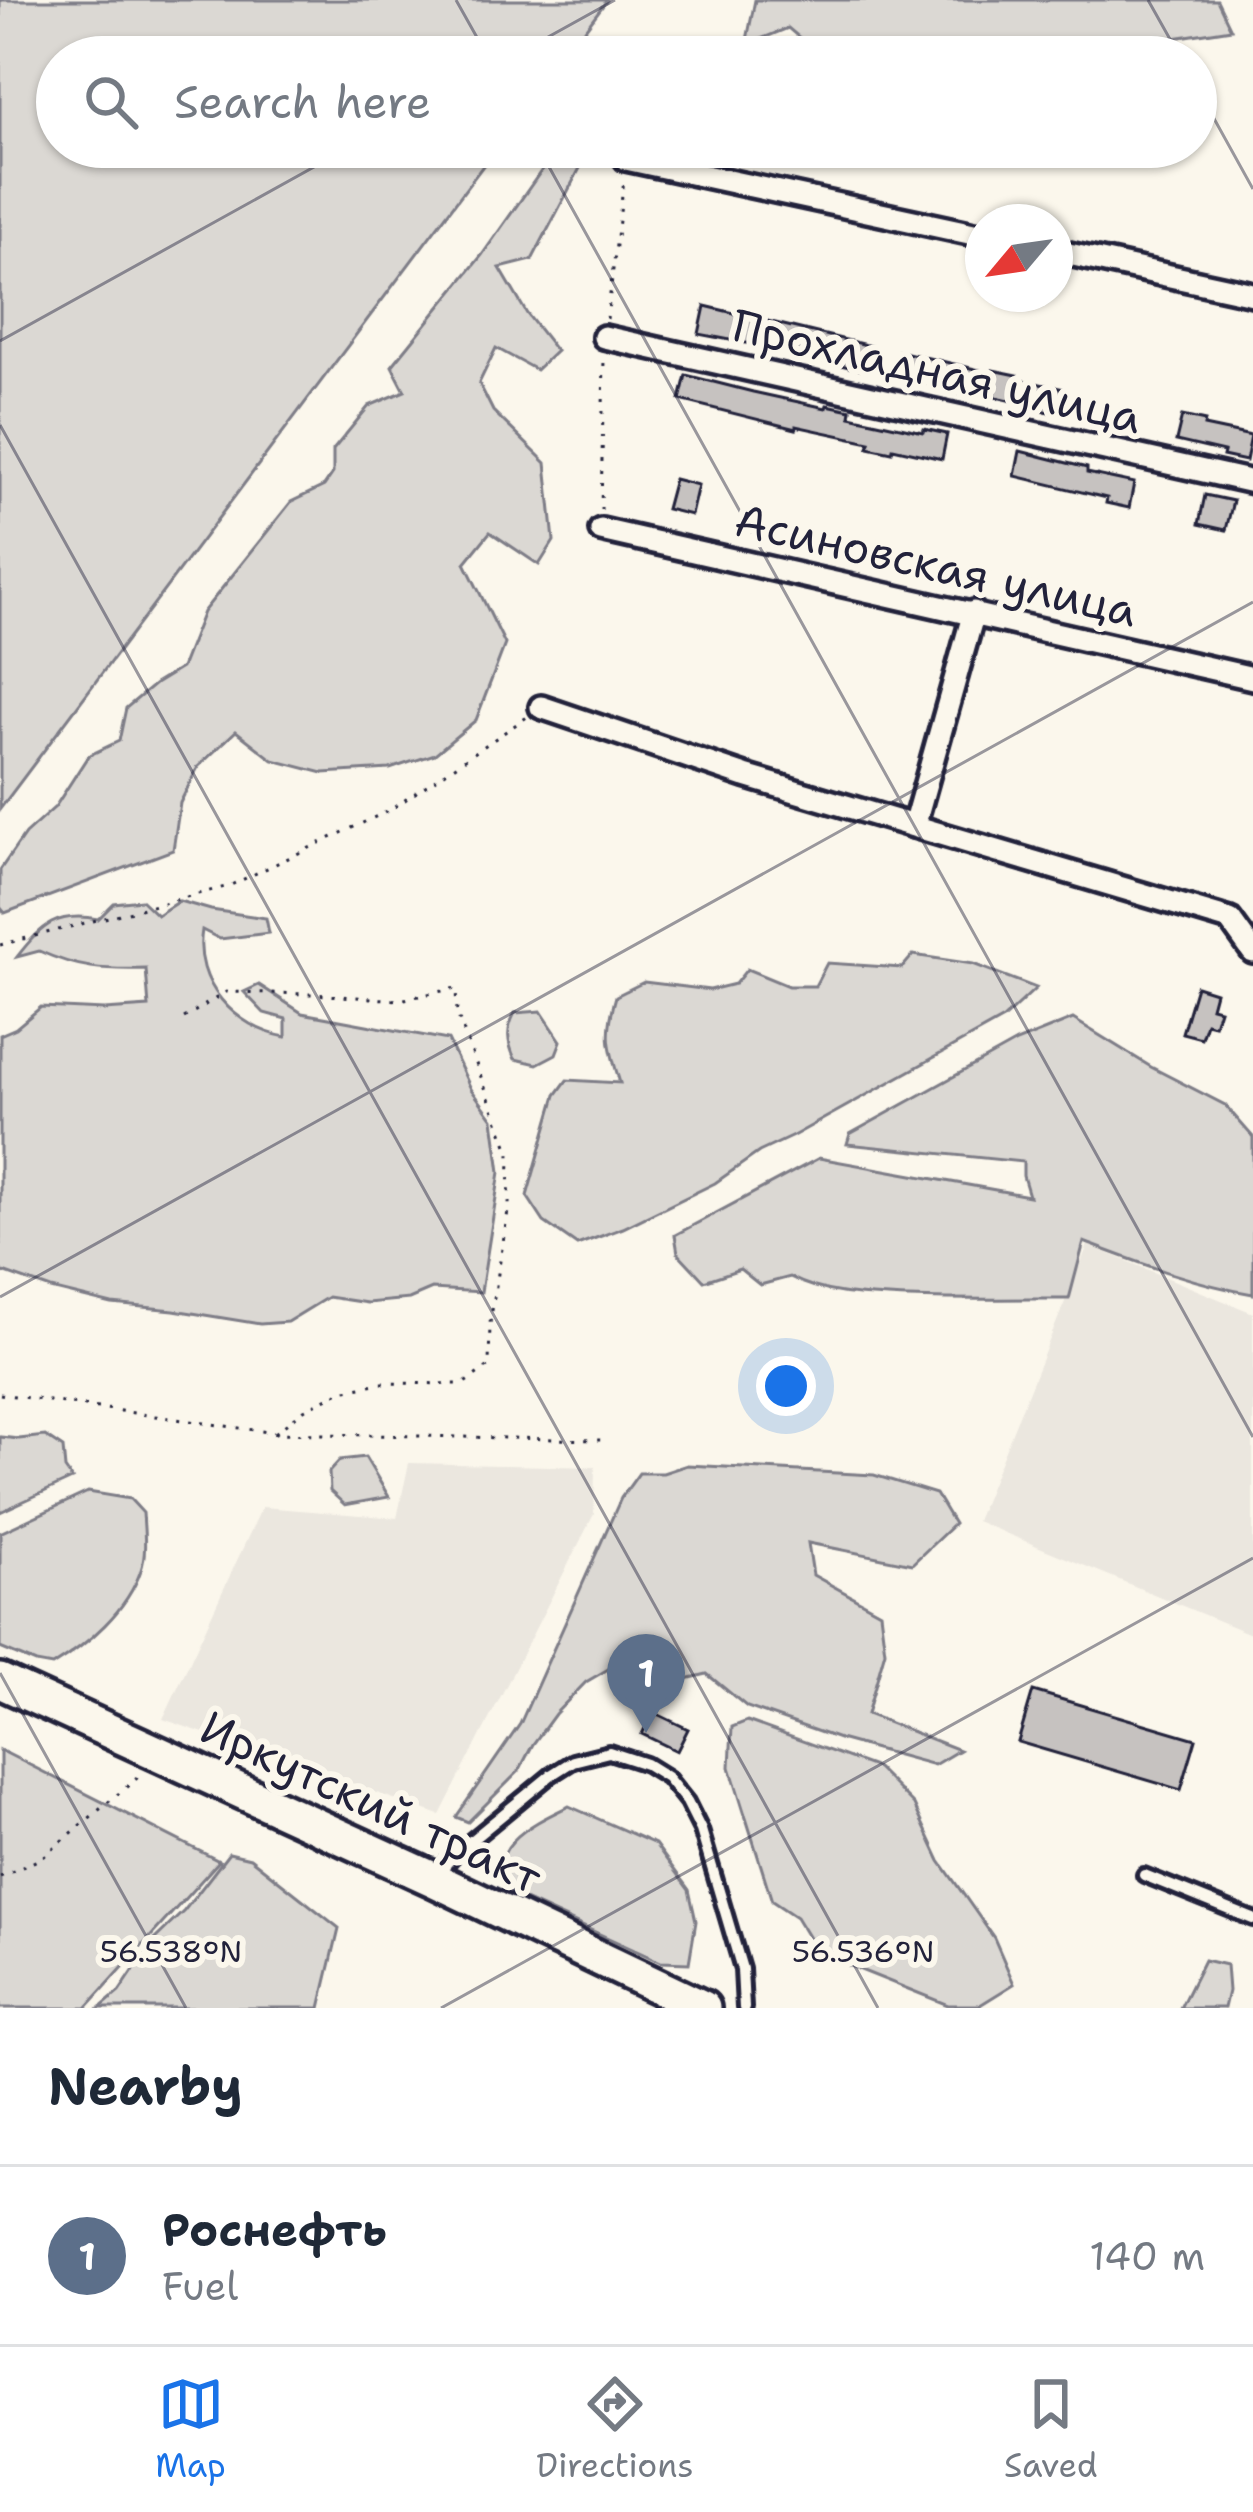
<!DOCTYPE html>
<html lang="en">
<head>
<meta charset="utf-8">
<style>
  :root { --surface:#fff; --page:#f2f2f3; --text:#1f2937; --muted:#747a83; --line:#e0e1e3; --accent:#1a73e8 }
  body { margin:0; font-family:"Shantell Sans",sans-serif; background:var(--page); color:var(--text) }
  .compass { position:absolute; left:965px; top:204px; width:108px; height:108px; border-radius:50%; background:var(--surface); box-shadow:0 3px 9px #0004; rotate:241deg }
  .you { position:absolute; left:786px; top:1386px; width:42px; height:42px; margin:-30px; border:9px solid #fff; border-radius:50%; background:#1a73e8; box-shadow:0 0 0 18px #1a73e833 }
  .badge { display:grid; place-items:center; width:78px; height:78px; border-radius:50%; background:var(--accent); color:#fff; font-size:39px; font-weight:700 }
  .pin { position:absolute; translate:-50% -99px; filter:drop-shadow(0 3px 6px #0008) }
  .pin::after { content:''; position:absolute; top:63px; width:42px; height:36px; background:inherit; clip-path:polygon(0 0,100% 0,50% 100%) }
  .list { margin:0; padding:0; list-style:none }
  h2 { display:flex; justify-content:space-between; align-items:center; height:156px; margin:0; padding:0 48px; font-size:51px }
  h2 small { font-size:39px; font-weight:400; color:var(--muted) }
  .list li { display:grid; grid-template-columns:78px 1fr auto; gap:36px; align-items:center; box-sizing:border-box; height:180px; padding:0 48px; border-top:3px solid var(--line) }
  .list b { display:block; font-size:45px; white-space:nowrap }
  .list p { margin:0; font-size:39px; white-space:nowrap; color:var(--muted) }
  .list em { font-size:39px; font-style:normal; color:var(--muted) }
  .icon { flex:none; width:66px; height:66px; fill:none; stroke:currentColor; stroke-width:2; stroke-linecap:round; stroke-linejoin:round }
  .map { position:relative; flex:none; width:1253px; height:2008px; overflow:hidden }
  .search { position:absolute; background:var(--surface); box-shadow:0 3px 9px #0004; left:36px; right:36px; top:36px; height:132px; display:flex; align-items:center; gap:30px; box-sizing:border-box; padding:0 42px; border-radius:66px; color:var(--muted); font-size:45px }
  .sheet { height:336px; background:var(--surface) }
  nav { display:flex; justify-content:space-around; align-items:center; box-sizing:border-box; height:168px; border-top:3px solid var(--line); background:var(--surface); font-size:33px; color:var(--muted) }
  nav a { display:grid; justify-items:center; gap:6px }
  nav .on { color:var(--accent) }
  .map>svg:first-child { display:block }
  .built { fill:#ebe7df }
  .green { fill:#dbd8d3; stroke:#7e7d87; stroke-width:3 }
  .building { fill:#c6c2c0; stroke:#22223b; stroke-width:3 }
  .lines { fill:none; stroke-linecap:round; stroke-linejoin:round }
  .lane-casing { stroke:#22223b; stroke-width:20 }
  .street-casing { stroke:#22223b; stroke-width:30 }
  .primary-casing { stroke:#22223b; stroke-width:42 }
  .path { stroke:#22223b; stroke-width:3; stroke-dasharray:3 9; stroke-linecap:butt }
  .lane { stroke:#fbf7ec; stroke-width:10 }
  .street { stroke:#fbf7ec; stroke-width:21 }
  .primary { stroke:#fbf7ec; stroke-width:33 }
  .ticks { fill:none; stroke:#22223b; stroke-width:3; stroke-opacity:0.45 }
  .labels { text-anchor:middle; stroke-width:12; stroke-linejoin:round; paint-order:stroke }
  .street-label { font-size:45px; fill:#22223b; stroke:#fbf7ec }
  .ticks-label { font-size:30px; text-anchor:middle; fill:#22223b; stroke:#fbf7ec; stroke-width:12; stroke-linejoin:round; paint-order:stroke }
</style>
</head>
<body>
<div class="map">
<svg width="1253" height="2008" viewBox="0 0 1253 2008">
  <rect width="100%" height="100%" fill="#fbf7ec"/>
  <filter id="ink" filterUnits="userSpaceOnUse"><feTurbulence type="fractalNoise" baseFrequency=".00833" numOctaves="2"/><feDisplacementMap in="SourceGraphic" scale="24" xChannelSelector="R" yChannelSelector="G"/><feConvolveMatrix kernelMatrix="1 2 1 2 8 2 1 2 1" color-interpolation-filters="sRGB"/></filter>
  <g filter="url(#ink)">
    <g class="built">
      <polygon points="1088,1245 1253,1313 1253,1635 976,1521"/>
      <polygon points="409,1463 595,1467 594,1514 440,1815 163,1719 262,1507 397,1518"/>
    </g>
    <g class="green">
      <polygon points="0,0 607,0 564,57 57,57 57,147 497,147 0,809"/>
      <polygon points="755,0 1217,0 1231,29 1161,40 1108,57 822,57 788,28 746,45"/>
      <polygon points="558,147 591,147 532,260 500,268 527,314 556,351 536,370 496,348 479,383 493,411 546,463 554,541 539,565 490,532 465,563 505,644 476,720 435,754 390,769 323,773 273,760 236,731 198,767 180,803 173,850 5,913 0,907 0,870 25,834 55,807 88,756 119,741 126,708 155,684 181,668 203,612 291,502 324,486 333,473 333,450 369,406 405,391 392,366 482,255"/>
      <path d="M141,900L157,915L179,901L211,910L266,918L269,933L220,939L202,930C193,983 235,1028 286,1037V1019L264,1013L244,992L259,985L302,1013L448,1040L471,1089L493,1119L500,1172L481,1292L432,1289L409,1299L367,1303L328,1297L287,1322L260,1324L174,1310L112,1304L51,1289L3,1272L0,1269V1035L16,1028L41,1007L104,1010L149,1007L146,969C103,970 79,969 39,951L17,957C41,925 58,911 98,919L114,903Z"/>
      <path d="M913,955L973,964L1036,988L1003,1019L793,1136L759,1152L715,1183L623,1228L577,1245L544,1222L527,1196L556,1095L567,1080L620,1083C608,1045 605,1034 616,996L644,982L710,990L735,984L747,969L788,986H815L827,963L902,968Z"/>
      <path d="M541,1011L561,1041L556,1054L537,1064L515,1059C507,1042 506,1029 515,1013Z"/>
      <path d="M1073,1019L1151,1067L1225,1105L1253,1137V1294C1194,1284 1140,1263 1084,1242L1069,1299C1016,1299 963,1300 909,1298C869,1296 826,1296 790,1277L760,1285L740,1269L704,1281L678,1253L675,1235L819,1158L1029,1196L1023,1176V1162L847,1144L850,1134L1016,1042Z"/>
      <polygon points="45,1436 63,1448 65,1469 72,1479 0,1512 0,1437 19,1439"/>
      <polygon points="365,1457 389,1497 345,1505 330,1491 329,1472 340,1460"/>
      <polygon points="687,1465 874,1475 936,1494 954,1524 912,1564 808,1543 813,1575 880,1612 885,1651 867,1714 959,1750 934,1765 839,1739 747,1707 707,1674 682,1680 635,1684 615,1665 586,1682 555,1714 533,1744 519,1771 468,1822 456,1817 520,1724 621,1498 639,1473 663,1473"/>
      <path d="M88,1492L130,1499L143,1513C144,1531 147,1553 141,1570C127,1611 88,1644 52,1666L36,1663L0,1648V1533Z"/>
      <polygon points="747,1721 877,1768 914,1805 940,1861 994,1938 1014,1984 980,2005 948,2005 818,1953 796,1917 772,1901 730,1767 732,1727"/>
      <polygon points="0,1750 219,1861 86,2008 0,2008"/>
      <path d="M569,1806L655,1844L689,1890L696,1921L689,1963L661,1962L512,1894C478,1848 534,1823 569,1806Z"/>
      <polygon points="229,1853 250,1858 339,1928 320,2008 100,2008 119,1992 154,1940 184,1911"/>
      <polygon points="1204,1960 1226,1965 1228,1991 1224,2008 1180,2008"/>
    </g>
    <g class="building">
      <polygon points="705,306 871,346 866,371 798,355 798,353 699,334"/>
      <polygon points="899,351 992,373 993,370 1017,375 1016,379 1064,389 1058,414 1036,409 1036,406 965,390 964,394 940,389 941,386 894,376"/>
      <polygon points="686,375 753,392 826,408 827,405 851,410 850,416 923,432 924,429 947,434 942,459 893,448 892,452 868,447 870,442 796,426 796,429 680,400"/>
      <polygon points="1182,416 1205,421 1204,426 1251,436 1246,461 1223,456 1224,452 1176,441"/>
      <polygon points="1020,451 1087,468 1087,473 1134,483 1129,508 1106,503 1107,498 1015,476"/>
      <polygon points="674,479 698,485 691,515 666,509"/>
      <polygon points="1205,495 1233,501 1226,530 1199,524"/>
      <polygon points="1196,986 1215,992 1211,1007 1219,1009 1214,1025 1206,1023 1201,1038 1182,1033"/>
      <polygon points="1033,1691 1196,1739 1181,1790 1018,1742"/>
      <polygon points="653,1712 688,1729 677,1751 642,1734"/>
    </g>
    <g class="lines">
      <g class="lane-casing">
        <g id="lane">
          <polyline points="438,1873 456,1853 551,1775 573,1761 609,1752 646,1764 667,1777 687,1802 701,1830 742,1969 744,2008"/>
          <polyline points="1144,1875 1253,1919"/>
        </g>
      </g>
      <g class="street-casing">
        <g id="street">
          <polyline points="626,159 983,236"/>
          <polyline points="1055,251 1253,294"/>
          <polyline points="604,337 1253,482"/>
          <polyline points="601,530 1253,678"/>
          <polyline points="541,707 745,776 1230,920 1253,952"/>
          <polyline points="914,826 974,612"/>
        </g>
      </g>
      <g class="primary-casing">
        <polyline id="primary" points="0,1681 433,1879 703,2008"/>
      </g>
      <g class="path">
        <polyline points="607,319 624,179"/>
        <polyline points="601,510 604,358"/>
        <polyline points="0,945 229,886 390,810 527,717"/>
        <polyline points="184,1018 226,992 312,994 400,1000 456,988 457,1014 510,1153 509,1205 490,1323 489,1366 463,1384 380,1383 342,1391 304,1410 275,1433"/>
        <polyline points="0,1394 275,1433 602,1440"/>
        <polyline points="0,1877 42,1858 143,1773"/>
      </g>
      <use href="#lane" class="lane"/>
      <use href="#street" class="street"/>
      <use href="#primary" class="primary"/>
    </g>
  </g>
  <path class="ticks" d="M456,0L488,57M1148,0L1180,57M512,57L615,0M1196,86L1253,189M538,147L1253,1437M0,341L350,147M0,425L878,2008M0,1297L1253,602M0,1673L186,2008M441,2008L1253,1558"/>
  <g class="labels">
    <g class="street-label">
      <text transform="translate(937 371) rotate(13)" y="16">Прохладная улица</text>
      <text transform="translate(936 565) rotate(13)" y="16">Асиновская улица</text>
      <text transform="translate(371 1802) rotate(25)" y="16">Иркутский тракт</text>
    </g>
  </g>
  <g class="ticks-label">
    <text x="171" y="1962">56.538°N</text>
    <text x="863" y="1962">56.536°N</text>
  </g>
</svg>
<svg class="compass" viewBox="-18 -18 36 36"><path d="M0-13l5 13h-10z" fill="#e53935"/><path d="M0 13l5-13h-10z" fill="#747a83"/></svg>
<div class="you"></div>
<div class="pin badge" style="left:646px;top:1733px;background:#5c6f8a">1</div>
<div class="search"><svg class="icon" aria-label="search" viewBox="0 0 24 24"><circle cx="10" cy="10" r="6"/><path d="M15 15l6 6"/></svg>Search here</div>
</div>
<section class="sheet">
<h2>Nearby<small></small></h2>
<ul class="list">
<li><span class="badge" style="background:#5c6f8a">1</span><div><b>Роснефть</b><p>Fuel</p></div><em>140 m</em></li>
</ul>
</section>
<nav>
<a class="on"><svg class="icon" aria-label="map" viewBox="0 0 24 24"><path d="M3 6l6-2 6 2 6-2v14l-6 2-6-2-6 2zM9 4v14M15 6v14"/></svg>Map</a>
<a><svg class="icon" aria-label="directions" viewBox="0 0 24 24"><path d="M12 3l9 9-9 9-9-9zM9 14v-3h6M13 9l2 2-2 2"/></svg>Directions</a>
<a><svg class="icon" aria-label="saved" viewBox="0 0 24 24"><path d="M7 4h10v16l-5-4-5 4z"/></svg>Saved</a>
</nav>
</body>
</html>
